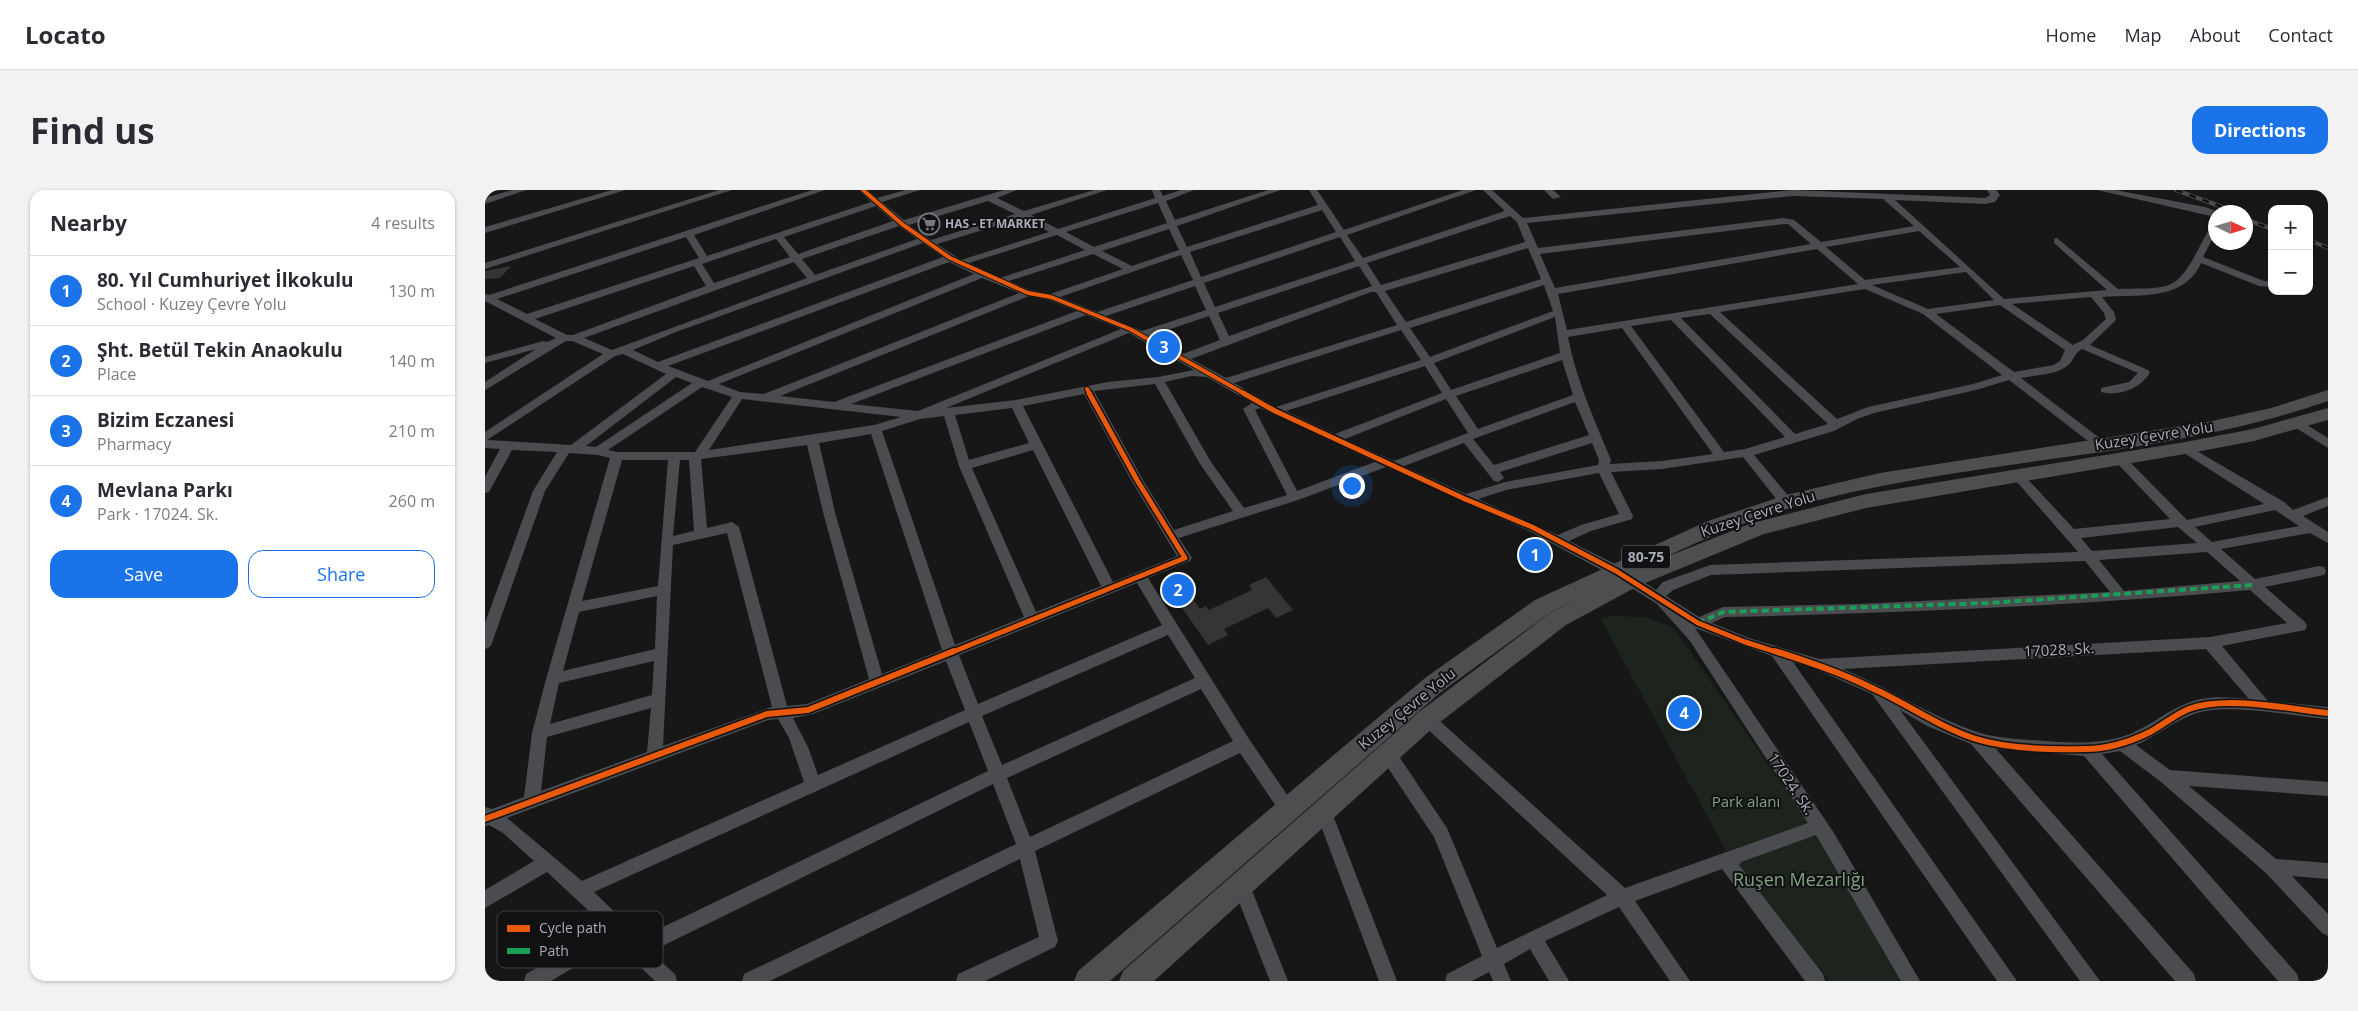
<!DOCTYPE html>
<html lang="en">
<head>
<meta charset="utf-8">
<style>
  :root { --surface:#fff; --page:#f2f2f3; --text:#2b2b33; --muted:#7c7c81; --line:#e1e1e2; --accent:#1a73e8 }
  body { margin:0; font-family:"Open Sans",sans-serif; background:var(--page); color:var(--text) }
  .controls { position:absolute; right:15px; top:15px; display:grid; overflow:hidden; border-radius:10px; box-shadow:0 1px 4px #0004 }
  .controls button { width:45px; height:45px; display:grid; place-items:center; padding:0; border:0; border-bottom:1px solid var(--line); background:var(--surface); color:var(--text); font:25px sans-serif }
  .compass { position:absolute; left:1723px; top:15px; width:45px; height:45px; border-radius:50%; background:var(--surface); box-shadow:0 1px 4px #0004; rotate:94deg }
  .you { position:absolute; left:866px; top:295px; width:18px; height:18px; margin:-12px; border:4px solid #fff; border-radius:50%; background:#1a73e8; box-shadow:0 0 0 8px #1a73e833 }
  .badge { display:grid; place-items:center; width:32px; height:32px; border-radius:50%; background:var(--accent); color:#fff; font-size:16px; font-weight:700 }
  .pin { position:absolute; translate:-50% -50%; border:2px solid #fff; box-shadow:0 1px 5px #0006 }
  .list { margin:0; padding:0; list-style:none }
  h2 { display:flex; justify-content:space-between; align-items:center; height:65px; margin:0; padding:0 20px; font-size:21px }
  h2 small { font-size:16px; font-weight:400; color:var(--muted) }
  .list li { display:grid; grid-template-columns:32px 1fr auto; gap:15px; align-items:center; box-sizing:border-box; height:70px; padding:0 20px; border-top:1px solid var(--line) }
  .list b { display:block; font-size:19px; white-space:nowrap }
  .list p { margin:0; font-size:16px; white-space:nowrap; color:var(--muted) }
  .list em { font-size:16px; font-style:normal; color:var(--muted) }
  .actions { display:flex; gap:10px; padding:15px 20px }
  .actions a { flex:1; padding:11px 0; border:1px solid var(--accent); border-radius:15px; text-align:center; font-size:18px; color:var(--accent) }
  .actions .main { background:var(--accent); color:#fff }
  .map { position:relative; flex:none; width:1843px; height:791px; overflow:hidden; border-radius:15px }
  header { display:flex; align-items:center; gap:30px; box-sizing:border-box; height:70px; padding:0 25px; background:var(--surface); border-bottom:1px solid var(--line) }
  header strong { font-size:24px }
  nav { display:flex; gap:28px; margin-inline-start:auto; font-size:18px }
  .intro { display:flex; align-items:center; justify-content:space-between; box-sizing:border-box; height:120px; padding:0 30px }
  h1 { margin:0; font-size:35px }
  .button { padding:12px 22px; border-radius:15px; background:var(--accent); color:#fff; font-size:18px; font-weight:700 }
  main { display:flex; gap:30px; padding:0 30px }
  aside { flex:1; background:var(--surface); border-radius:15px; box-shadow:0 1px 4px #0004 }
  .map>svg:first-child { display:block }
  .green { fill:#1d241e }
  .building { fill:#353536 }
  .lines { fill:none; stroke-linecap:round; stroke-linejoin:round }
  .minor { fill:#4b4c50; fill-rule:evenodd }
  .highway { fill:#4e4e51; fill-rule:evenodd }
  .rail-casing { stroke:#4b4c4f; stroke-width:4 }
  .rail { stroke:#111113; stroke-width:2.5; stroke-dasharray:7; stroke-linecap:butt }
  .quiet { stroke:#1a9f57; stroke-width:4; stroke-dasharray:7 4; stroke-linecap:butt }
  .cycleway-far2-casing { stroke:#111113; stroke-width:6 }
  .cycleway-far1-casing { stroke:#111113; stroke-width:8 }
  .cycleway-casing { stroke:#111113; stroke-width:9 }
  .cycleway-far2 { stroke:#e8590c; stroke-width:4 }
  .cycleway-far1 { stroke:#e8590c; stroke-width:5 }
  .cycleway { stroke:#e8590c; stroke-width:6 }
  .labels { text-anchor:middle; stroke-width:4; stroke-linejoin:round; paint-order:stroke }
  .far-poi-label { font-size:12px; font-weight:bold; fill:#a8adb8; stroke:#111113; text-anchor:start }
  .shield { fill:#111113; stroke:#7b7e86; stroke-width:1 }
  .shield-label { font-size:14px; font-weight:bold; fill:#a8adb8 }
  .street-label { font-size:15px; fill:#a8adb8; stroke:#111113 }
  .park-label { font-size:15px; fill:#7fa381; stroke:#111113 }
  .near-park-label { font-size:18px; fill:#7fa381; stroke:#111113 }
  .key { fill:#111113; stroke:#3e4045; stroke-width:1 }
  .key-label { font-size:14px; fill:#a8adb8 }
</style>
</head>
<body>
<header>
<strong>Locato</strong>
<nav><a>Home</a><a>Map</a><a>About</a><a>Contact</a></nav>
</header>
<div class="intro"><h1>Find us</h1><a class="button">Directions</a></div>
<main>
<aside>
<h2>Nearby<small>4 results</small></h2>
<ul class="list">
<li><span class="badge">1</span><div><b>80. Yıl Cumhuriyet İlkokulu</b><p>School · Kuzey Çevre Yolu</p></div><em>130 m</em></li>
<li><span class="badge">2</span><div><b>Şht. Betül Tekin Anaokulu</b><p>Place</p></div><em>140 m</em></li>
<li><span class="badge">3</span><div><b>Bizim Eczanesi</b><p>Pharmacy</p></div><em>210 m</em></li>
<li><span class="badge">4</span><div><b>Mevlana Parkı</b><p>Park · 17024. Sk.</p></div><em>260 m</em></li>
</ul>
<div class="actions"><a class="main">Save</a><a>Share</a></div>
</aside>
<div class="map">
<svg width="1843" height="791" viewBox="0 0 1843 791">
  <rect width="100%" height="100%" fill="#171717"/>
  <g class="green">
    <polygon points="1127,426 1160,427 1189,438 1324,634 1241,661 1116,429"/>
    <polygon points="1330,643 1417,791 1344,791 1250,670"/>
  </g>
  <g class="building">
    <polygon points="26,76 15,88 0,89 0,81"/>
    <polygon points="781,387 808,420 791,428 783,418 739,439 743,445 723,455 693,412 691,413 687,408 680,411 675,403 683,399 680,395 696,388 699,393 707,390 712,397 703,402 715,419 721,416 724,420 767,400 764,395"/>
  </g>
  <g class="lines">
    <g class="minor">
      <polygon points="27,0 41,0 0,14 0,8"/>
      <polygon points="127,0 141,0 0,43 0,37"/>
      <polygon points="234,0 247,0 0,79 0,73"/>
      <path d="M327,0H340L209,45L222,66L386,12L374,0H383L392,8L421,0H435L397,12L419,30L519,0H532L512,8L539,21L609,0H622L546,25L573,39L670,8L667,0H675L678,6L696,0H709L681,11L690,30L783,0H796L692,36L702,57L833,15L824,0H832L859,40L978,0H991L862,45L878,68L1020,21L998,0H1007L1038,28L1308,0L1500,8L1505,5L1502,0H1511L1515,5L1510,12L1500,14L1410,10L1519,109L1622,100L1569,53V49L1572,48L1633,99C1649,98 1670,100 1684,95C1703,88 1715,52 1727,35L1730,34V44L1718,67L1779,91H1787V97L1774,96L1716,73C1699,112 1652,104 1617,107L1629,122L1631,130L1605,155L1663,180L1665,182C1657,198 1634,207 1616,202V198L1644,192L1653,183L1597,159C1587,165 1590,170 1582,176C1571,185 1550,185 1536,188L1620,252L1622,255L1620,258H1612L1524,190L1491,200L1389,223L1372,229L1349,241L1269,265L1306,309L1307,312L1306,315H1296L1258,267L1177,279L1126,282L1148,326L1147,329L1106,341L1084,351L1136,377L1171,400L1178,392L1225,375L1593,362L1526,285L1528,282H1536L1589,339L1685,329L1630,271L1628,268L1630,265H1638L1702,330L1779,314L1696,261L1694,258L1696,255L1700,254L1799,312L1808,320L1843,307V316L1818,326L1843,342V353L1825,343L1736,359L1770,389L1834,376L1839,377L1841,381L1839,385L1780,397L1820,432L1822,436L1820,440L1737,456L1783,511L1843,517V529C1806,526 1742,512 1709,524C1689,531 1670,547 1651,555L1685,580L1843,592V606L1704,596L1791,669L1843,673V689L1807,686L1843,724V746L1837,743L1781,683L1676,592L1635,561L1617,564L1812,784L1814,791H1793L1599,566L1511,559L1709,784L1711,791H1690L1486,554L1442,536L1415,520L1615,791H1595L1387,504L1328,478L1308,472L1532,791H1512L1287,466L1210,438L1349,643L1435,791H1416L1331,645L1256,672L1254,675L1338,784L1340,791H1320L1237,679L1150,711L1205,791H1185L1134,717L1060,751L1084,791H1064L1045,759L1019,774L1026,791H1008L1004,782L987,791H960L962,784L997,766L949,647L897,569L895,564L897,559L903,557L909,559L962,638L1012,758L1122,705L937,534L934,529L937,524L942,523L947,524L1140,698L1323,633L1205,451L1172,414L1126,385L1042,340L901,277L813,310L694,348L707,368L705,371L663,388L764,549L809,615L811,620L809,625L803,627L797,625L755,563L550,661L573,751L570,757L500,791H471L473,784L554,747L535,669L285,791H257L259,784L531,654L508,594L165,762L190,784L192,791H170L144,766L133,751L66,791H39L41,784L122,738L62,682L0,718V700L49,671L18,643L4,635L0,636V617L7,619L39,607L47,543L61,489L125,268L113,265L84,263L60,301L7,453L5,457L0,459V433L48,301L72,262L27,260L4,302L0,303V287L15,259L0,258V242L118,164L87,151H81L0,200V192L51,159L0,173V167L58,151L62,152L71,148L0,111V104L4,105ZM1308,6L1398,9L1429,36L1336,52L1309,30L1299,28L1053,58L1042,33ZM503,11L530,24L446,50L424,35ZM673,13L682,33L609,57L581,42ZM391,16L408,31L313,64L299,47ZM837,20L851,42L716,87L705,62ZM1025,26L1032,32L1040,52L896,95L882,73ZM537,28L564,42L476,70L452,54ZM1299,34H1303L1326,54L1070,98L1055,64ZM414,36L432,49L330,85L317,69ZM684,39L694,60L647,76L617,61ZM1434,41L1475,77L1380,90L1341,57ZM572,45L600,60L515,88L484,73ZM201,47L214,68L42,124L12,109ZM855,47L870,71L730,117L719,93ZM291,49L305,67L229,93L217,74ZM438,53L458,67L173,172L148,160L191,142ZM1043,58L1056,89L921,132L900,101ZM1332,59L1373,94L1082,140L1073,104ZM608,64L638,79L565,104L545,100L524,91ZM696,65L708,90L612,122L575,107ZM309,72L322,88L127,160L99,148ZM464,72L489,84L223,191L183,176ZM209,76L221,96L88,145H82L50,129ZM874,76L887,96L744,146L733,123ZM1481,82L1509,110L1443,119L1387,95ZM497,88L534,103L279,204L255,202L234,194ZM1059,95L1068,121L945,167L925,138ZM710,96L721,120L657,141L621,126ZM1380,99L1438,124L1517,185L1488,194L1383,217L1352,229L1235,122ZM886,102H891L912,135L741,188L706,169ZM544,106L564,110L592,121L349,212L295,206ZM1606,107L1619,123L1621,129L1598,150L1588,155L1527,114ZM1515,115L1580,160L1575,171L1569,175L1529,182L1451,124ZM1225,124L1343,234L1310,244L1196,128ZM601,125L636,139L433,221L366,214ZM724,126L735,150L698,164L665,146ZM1070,127L1075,163L966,200L949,173ZM1186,130L1300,247L1260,259L1239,262L1146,136ZM1137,138L1228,264L1177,271L1125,274L1126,270C1110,231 1091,190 1083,147ZM916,140L936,170L791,217L749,193ZM644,143L709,180L673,187L623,192L531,210L461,218ZM138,164L181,184L86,255L2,250L130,166ZM1077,170L1088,205L993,239L971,206ZM940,176L957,203L850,244L801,221ZM706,186L722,187L767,213L758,219L802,305L759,318L726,272L680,192ZM191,187L207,193L111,257L101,256ZM670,194L715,274L748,321L689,340L658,290L609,201ZM217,197L247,207L210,262H132L123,260ZM599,204L646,290L692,366L628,392L538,216ZM257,209L416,227L389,235L224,260ZM961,209L983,243L909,271L860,249ZM1090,212L1104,245L1009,275L988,249ZM527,218L544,253L484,270L470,225ZM775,218L890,272L812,301L770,220ZM459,226L474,276L539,427L470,455L397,241L435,229ZM386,244L457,460L397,484L351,326L334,253ZM979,253L1009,291L1013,292L1019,288L1015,282L1107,253L1114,270L1113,275L1020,292L981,304L919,276ZM322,255L339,326L384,489L322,514L302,516L254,337L247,332L222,338L216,269ZM548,260L616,396L551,422L487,278ZM137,270H183L173,396L97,411ZM195,270H204L209,341L188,346ZM1114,283L1134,324L1096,335L1073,345L993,309L1021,300ZM1790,320L1814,336L1727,352L1710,337ZM1693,337L1712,353L1607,361L1596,348ZM242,343L287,517L178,556L188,355ZM1722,362L1755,391L1639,401L1614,370ZM1600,371L1625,402L1373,414L1238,417L1214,427L1181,406L1188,400L1226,385ZM652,393L677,435L493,514L474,465ZM1765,400L1802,433L1725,447L1334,469L1264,448L1227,433L1240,427C1415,423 1590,416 1765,400ZM172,406L170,459L78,481L94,422ZM683,445L710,488L517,575L497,526ZM1721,459L1764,509C1742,507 1721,505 1700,514C1678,523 1659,541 1636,547C1612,554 1584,553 1560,551C1538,549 1513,549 1492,542C1445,526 1403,498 1358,479ZM169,471L167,505L65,534L74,493ZM461,471L480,520L333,585L323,557L308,528L328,524ZM716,499L748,551L545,647L522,588ZM166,518L162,562L56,601L62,547ZM293,529L304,548L319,592L97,691L22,628L283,530ZM484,532L503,581L153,749L142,734L109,702Z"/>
      <polygon points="1059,0 1068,0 1076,7 1068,9"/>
      <polygon points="1612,0 1630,0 1720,17 1734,22 1730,22 1730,27"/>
      <polygon points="1812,229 1843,248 1843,258 1808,236 1806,233"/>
      <polygon points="838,613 844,615 846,620 912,791 894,791 830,620 832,615"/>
      <polygon points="756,686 762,688 803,791 785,791 747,694 750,688"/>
    </g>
    <path class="highway" d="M1843,200V211C1669,271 1481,267 1305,318C1258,331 1215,351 1171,371L1267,333L1381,304L1700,252L1768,239L1843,218V230L1769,251L1700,264L1381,318L1279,344L1153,396L1081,435L950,536L669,791H634L638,781L934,522L1065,423L1092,409L1066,422L956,502L625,791H589L593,781L940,488L1050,410L1124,376L1223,331L1301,305L1395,283L1723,232L1786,218Z"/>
    <g class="rail-casing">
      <g id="rail">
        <polyline points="1691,0 1751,22"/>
        <polyline points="1760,29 1787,39"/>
        <polyline points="1824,50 1843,58"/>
      </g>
    </g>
    <use href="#rail" class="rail"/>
    <polyline class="quiet" points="1213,433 1238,422 1503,413 1767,395"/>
    <g class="cycleway-far2-casing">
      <g id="cycleway-far2">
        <polyline points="378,0 417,34 465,68 543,103 566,107 645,139 760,204"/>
        <polyline points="602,199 605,204"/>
      </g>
    </g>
    <g class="cycleway-far1-casing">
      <g id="cycleway-far1">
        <polyline points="758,203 790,221 980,309 1047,337 1131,381 1213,433 1260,452 1295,463"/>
        <polyline points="465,463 700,368 652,290 604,203"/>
      </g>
    </g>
    <g class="cycleway-casing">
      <g id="cycleway">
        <path d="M1290,461C1324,472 1357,483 1389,499C1424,515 1454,537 1491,549C1524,559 1565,560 1600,559C1623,559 1645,552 1665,542C1678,535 1691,524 1704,519C1740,505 1804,519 1843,523"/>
        <polyline points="0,629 282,524 323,520 469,461"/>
      </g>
    </g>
    <use href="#cycleway-far2" class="cycleway-far2"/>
    <use href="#cycleway-far1" class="cycleway-far1"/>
    <use href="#cycleway" class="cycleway"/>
  </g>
  <defs>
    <g id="supermarket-ring" transform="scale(1.125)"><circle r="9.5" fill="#111113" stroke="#757880" stroke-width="1.5"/><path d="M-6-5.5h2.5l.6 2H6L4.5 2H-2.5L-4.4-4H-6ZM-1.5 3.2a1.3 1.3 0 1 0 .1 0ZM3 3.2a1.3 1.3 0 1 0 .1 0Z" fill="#757880"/></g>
  </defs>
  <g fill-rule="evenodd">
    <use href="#supermarket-ring" x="444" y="34"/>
  </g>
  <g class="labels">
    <g class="far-poi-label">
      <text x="460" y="38">HAS - ET MARKET</text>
    </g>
    <rect class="shield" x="1137" y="355.5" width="48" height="23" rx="4"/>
    <g class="shield-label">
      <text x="1161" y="372">80-75</text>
    </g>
    <g class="street-label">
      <text transform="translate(1669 246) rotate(-9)" y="5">Kuzey Çevre Yolu</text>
      <text transform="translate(1273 324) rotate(-18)" y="5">Kuzey Çevre Yolu</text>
      <text transform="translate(1574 460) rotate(-3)" y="5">17028. Sk.</text>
      <text transform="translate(922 519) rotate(-39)" y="5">Kuzey Çevre Yolu</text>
      <text transform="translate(1306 594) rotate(56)" y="5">17024. Sk.</text>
    </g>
    <g class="park-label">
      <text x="1261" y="617">Park alanı</text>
    </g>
    <g class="near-park-label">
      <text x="1314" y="696">Ruşen Mezarlığı</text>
    </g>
  </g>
  <rect x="12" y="721" width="166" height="57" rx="8" class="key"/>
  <rect x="22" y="735" width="23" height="7" fill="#e8590c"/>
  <rect x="22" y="758" width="23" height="6" fill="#1a9f57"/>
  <g class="key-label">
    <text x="54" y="743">Cycle path</text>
    <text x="54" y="766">Path</text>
  </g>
</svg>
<div class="controls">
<button>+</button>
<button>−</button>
</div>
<svg class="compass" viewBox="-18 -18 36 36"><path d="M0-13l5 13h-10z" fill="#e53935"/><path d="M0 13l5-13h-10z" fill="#7c7c81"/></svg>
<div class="you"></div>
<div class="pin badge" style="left:1050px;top:365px">1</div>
<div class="pin badge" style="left:693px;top:400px">2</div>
<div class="pin badge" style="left:679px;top:157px">3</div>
<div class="pin badge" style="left:1199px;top:523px">4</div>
</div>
</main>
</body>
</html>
